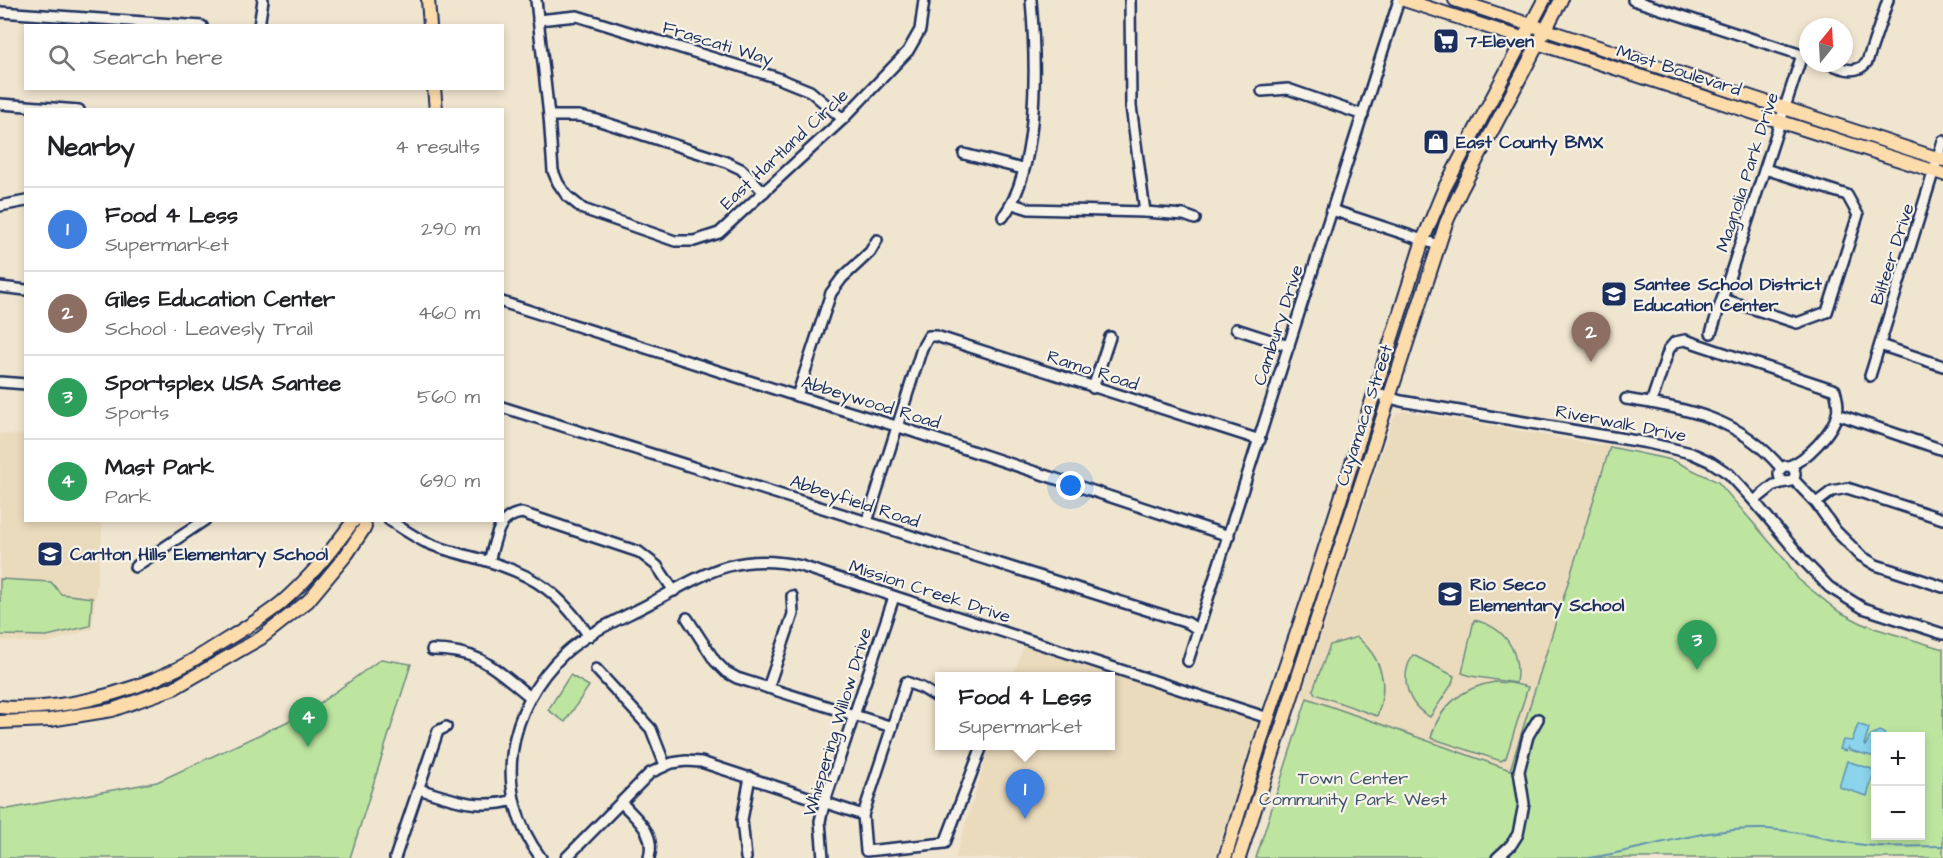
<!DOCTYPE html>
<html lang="en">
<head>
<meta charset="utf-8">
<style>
  :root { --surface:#fff; --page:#f2f2f2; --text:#202124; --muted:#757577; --line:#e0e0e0; --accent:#111827 }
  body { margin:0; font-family:"Architects Daughter",sans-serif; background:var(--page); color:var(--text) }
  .controls { position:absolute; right:18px; bottom:18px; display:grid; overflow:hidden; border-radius:0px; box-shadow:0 3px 9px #0003 }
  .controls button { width:54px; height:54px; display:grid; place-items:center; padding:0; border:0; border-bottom:2px solid var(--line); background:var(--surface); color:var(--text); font:30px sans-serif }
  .compass { position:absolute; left:1799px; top:18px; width:54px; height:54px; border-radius:50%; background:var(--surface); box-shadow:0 3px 9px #0003; rotate:18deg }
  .you { position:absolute; left:1071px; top:486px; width:21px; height:21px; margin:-15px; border:4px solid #fff; border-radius:50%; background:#1a73e8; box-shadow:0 0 0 9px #1a73e833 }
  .badge { display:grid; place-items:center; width:39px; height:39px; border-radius:50%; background:var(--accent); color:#fff; font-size:20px; font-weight:700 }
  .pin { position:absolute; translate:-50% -50px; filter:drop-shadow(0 2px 3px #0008) }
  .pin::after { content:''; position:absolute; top:32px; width:21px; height:18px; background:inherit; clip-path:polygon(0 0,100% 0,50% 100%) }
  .popup { position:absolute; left:935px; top:672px; width:180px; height:78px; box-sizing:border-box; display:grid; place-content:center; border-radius:0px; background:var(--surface); filter:drop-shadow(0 2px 4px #0005); font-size:20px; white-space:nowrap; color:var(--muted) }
  .popup b { font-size:22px; color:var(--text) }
  .popup::after { content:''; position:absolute; left:50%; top:100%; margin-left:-12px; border:12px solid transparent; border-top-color:var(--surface) }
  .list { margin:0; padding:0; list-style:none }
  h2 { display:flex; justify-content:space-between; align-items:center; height:78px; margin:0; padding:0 24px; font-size:26px }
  h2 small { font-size:20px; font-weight:400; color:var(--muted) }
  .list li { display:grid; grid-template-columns:39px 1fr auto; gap:18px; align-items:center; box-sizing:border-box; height:84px; padding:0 24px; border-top:2px solid var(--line) }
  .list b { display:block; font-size:22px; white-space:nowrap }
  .list p { margin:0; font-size:20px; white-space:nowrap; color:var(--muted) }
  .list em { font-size:20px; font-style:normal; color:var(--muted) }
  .icon { flex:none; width:33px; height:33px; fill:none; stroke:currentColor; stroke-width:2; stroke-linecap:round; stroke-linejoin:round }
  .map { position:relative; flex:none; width:1943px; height:858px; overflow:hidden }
  .search { position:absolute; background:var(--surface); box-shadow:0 3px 9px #0003; left:24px; top:24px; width:480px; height:66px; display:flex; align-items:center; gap:15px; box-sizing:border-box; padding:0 21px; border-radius:0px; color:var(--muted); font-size:22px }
  .panel { position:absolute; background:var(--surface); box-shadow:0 3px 9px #0003; left:24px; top:108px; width:480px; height:414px; border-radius:0px }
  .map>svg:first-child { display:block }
  .built { fill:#ebdbbd }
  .green { fill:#bee5a0; stroke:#6c8a7f; stroke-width:1.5; fill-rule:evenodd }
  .water { fill:#8bd4ec; stroke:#5e92b3; stroke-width:1.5 }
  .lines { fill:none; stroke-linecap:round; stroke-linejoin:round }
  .stream { stroke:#5e92b3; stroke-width:2 }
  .minor-casing { stroke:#1b2f5e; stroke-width:14 }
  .major-casing { stroke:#1b2f5e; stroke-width:16 }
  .minor { stroke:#f7f3e8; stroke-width:9 }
  .major { stroke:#fddcac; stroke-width:12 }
  .labels { text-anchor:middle; stroke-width:4.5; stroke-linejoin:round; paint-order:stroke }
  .poi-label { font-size:18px; font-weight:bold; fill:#1b2f5e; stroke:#f7f3e8; text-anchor:start }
  .street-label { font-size:18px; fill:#1b2f5e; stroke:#f7f3e8 }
  .park-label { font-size:18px; fill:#3c536b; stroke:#f7f3e8 }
</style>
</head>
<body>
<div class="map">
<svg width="1943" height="858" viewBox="0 0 1943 858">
  <rect width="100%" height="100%" fill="#f0e5cf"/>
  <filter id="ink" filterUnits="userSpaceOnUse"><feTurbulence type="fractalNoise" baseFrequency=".0167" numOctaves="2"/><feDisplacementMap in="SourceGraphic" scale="12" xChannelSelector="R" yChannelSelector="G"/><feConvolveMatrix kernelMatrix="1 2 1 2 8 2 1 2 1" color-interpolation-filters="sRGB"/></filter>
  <g filter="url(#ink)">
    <g class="built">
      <polygon points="1405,411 1610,447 1510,770 1301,696 1392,421 1398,413"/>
      <polygon points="0,434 25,435 26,520 102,521 102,535 92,629 47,643 0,641"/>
      <polygon points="1024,645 1124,678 1260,719 1215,858 955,858 990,746 1110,746 1110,676 1013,676"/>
    </g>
    <g class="green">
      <path d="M1610,447L1672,460L1718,482L1786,561L1798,579L1838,611L1867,626L1868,624L1874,628L1943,649V858H1256L1307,698L1510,770ZM1876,736H1920V836H1876Z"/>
      <polygon points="0,579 51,582 61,594 92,598 90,626 47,636 0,635"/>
      <path d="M1474,620C1505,627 1521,651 1516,683L1471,676L1462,673Z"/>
      <path d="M1357,637C1382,658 1389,685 1377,716L1315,694L1313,690L1330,645Z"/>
      <path d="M1413,655L1454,676L1452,684L1430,717C1407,705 1399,677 1413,655Z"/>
      <polygon points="381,659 411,664 350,858 0,858 0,808 8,809 157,782 306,713"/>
      <polygon points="570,675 589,686 565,722 548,710"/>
      <path d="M1495,682L1511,683L1528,687L1506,758L1501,761L1431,738C1439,706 1463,687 1495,682Z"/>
    </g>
    <g class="water">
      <polygon points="1858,724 1869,728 1864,745 1865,746 1871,735 1879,731 1884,733 1886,736 1876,736 1875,757 1849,750 1848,747 1846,751 1840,749 1843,740 1852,741"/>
      <polygon points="1847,761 1875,770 1867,796 1839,787"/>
    </g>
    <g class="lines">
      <path class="stream" d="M1589,858C1648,849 1704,827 1765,829C1800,830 1831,842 1865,845C1890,848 1917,846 1943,846"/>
      <g class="minor-casing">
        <g id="minor">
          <polyline points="536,0 549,116 553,171 558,183 567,196 583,209 675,241 694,241 719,233 843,119 908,51 920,30 924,0"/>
          <polyline points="1130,0 1131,106 1145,212"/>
          <polyline points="1633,0 1808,57"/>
          <polyline points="0,12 202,26"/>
          <polyline points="538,20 577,16 775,77 810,91 843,119"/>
          <polyline points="259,26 263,0"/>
          <path d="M1827,63C1841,68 1856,76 1867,62L1888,0"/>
          <polyline points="1262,91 1288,89 1363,115"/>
          <polyline points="0,104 79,110"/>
          <polyline points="549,116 579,116 597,120 724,161 741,169 764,192"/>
          <polyline points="964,154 1023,169"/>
          <polyline points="1013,204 1029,209 1145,212 1184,215 1195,219"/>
          <polyline points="0,206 26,201"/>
          <polyline points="1332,210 1438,245"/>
          <path d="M1003,217C1040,167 1036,60 1031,0"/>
          <polyline points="0,287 26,290"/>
          <polyline points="1723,299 1797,323 1827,312 1858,215 1847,195 1765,169"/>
          <polyline points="502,302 787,393 896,426 1229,536"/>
          <polyline points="1236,329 1289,346"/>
          <polyline points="1711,333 1802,55"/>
          <polyline points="1880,345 1943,366"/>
          <polyline points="1870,376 1943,141"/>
          <polyline points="0,382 26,384"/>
          <polyline points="1093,388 1110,337"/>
          <polyline points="1374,393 1401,401 1648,443 1691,453 1711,462 1729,474 1754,501 1805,562 1829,587 1863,608 1943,634"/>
          <polyline points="797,396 831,293 842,278 870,252 877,240"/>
          <path d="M1626,399C1687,409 1739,417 1781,468"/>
          <path d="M1651,403L1669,349L1675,342L1685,340L1835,390C1837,398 1839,406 1837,414C1833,432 1806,460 1789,466"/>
          <polyline points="502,407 1188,623 1197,629"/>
          <polyline points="1837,414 1943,450"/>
          <circle cx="1787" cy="474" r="8"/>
          <polyline points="1793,479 1816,503 1836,531 1861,556 1876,565 1943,587"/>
          <polyline points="1754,501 1774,485 1786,482"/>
          <polyline points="1816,503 1832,491 1847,488 1943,519"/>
          <path d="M389,520C401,528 413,536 425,542C445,551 467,555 487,561C537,576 560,594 589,636"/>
          <polyline points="867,522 922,348 929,336 936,336 1260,440"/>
          <path d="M489,561C496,540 496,516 522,513L639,552L657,566L674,591"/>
          <polyline points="135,567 205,520"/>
          <polyline points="687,618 715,661 726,672 737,678 892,727 906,682 922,688 940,699"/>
          <path d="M432,650C480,650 494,668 529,696"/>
          <polyline points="1188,661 1399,0"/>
          <polyline points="596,669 651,729 665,765"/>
          <polyline points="768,688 793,614 792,596"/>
          <path d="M419,789C453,800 479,810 514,800"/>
          <path d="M621,802C637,820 656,832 649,858"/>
          <polyline points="863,815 892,727"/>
          <polyline points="395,858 438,731 446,727"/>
          <path d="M541,858C491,792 507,707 565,653C588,632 620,619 647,605C703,575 734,551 801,566L1268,718"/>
          <polyline points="566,858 650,773 672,763 686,761 701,762 863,815 866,851 945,843 982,746"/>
          <polyline points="746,858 742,820 750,777"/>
          <polyline points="823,858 820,821 825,801 894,597"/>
          <polyline points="1497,858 1511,845 1518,834 1524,804 1519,771 1528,736 1538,719"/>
        </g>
      </g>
      <g class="major-casing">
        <g id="major">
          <polyline points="428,0 430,26"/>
          <polyline points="1404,0 1943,174"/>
          <polyline points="1455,0 1943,160"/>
          <polyline points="434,88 436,110"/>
          <path d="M0,707C56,712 127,694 177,669C193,661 209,650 224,641C244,629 264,617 281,603C310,578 332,550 354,520"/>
          <polyline points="0,722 50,720 112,710 174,688 261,638 308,601 347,554 365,527 364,520"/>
          <polyline points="1225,858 1268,718 1315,579 1423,240 1444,189 1544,0"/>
          <polyline points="1239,858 1446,223 1461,190 1561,0"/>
        </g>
      </g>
      <use href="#minor" class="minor"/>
      <use href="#major" class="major"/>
    </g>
  </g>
  <defs>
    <g id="supermarket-square" transform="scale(1.35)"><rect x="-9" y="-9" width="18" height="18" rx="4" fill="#1b2f5e" stroke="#f7f3e8"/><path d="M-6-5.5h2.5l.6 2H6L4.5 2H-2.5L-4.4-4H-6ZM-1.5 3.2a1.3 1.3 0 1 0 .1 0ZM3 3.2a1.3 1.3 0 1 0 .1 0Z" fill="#fff"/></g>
    <g id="shop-square" transform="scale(1.35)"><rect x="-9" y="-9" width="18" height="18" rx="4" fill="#1b2f5e" stroke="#f7f3e8"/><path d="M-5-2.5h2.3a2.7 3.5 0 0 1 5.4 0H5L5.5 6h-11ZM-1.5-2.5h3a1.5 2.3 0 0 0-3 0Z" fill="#fff"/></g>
    <g id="school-square" transform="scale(1.35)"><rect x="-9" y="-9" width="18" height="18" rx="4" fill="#1b2f5e" stroke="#f7f3e8"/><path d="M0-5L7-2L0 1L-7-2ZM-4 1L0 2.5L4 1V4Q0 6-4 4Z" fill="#fff"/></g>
  </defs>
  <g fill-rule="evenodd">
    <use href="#supermarket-square" x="1446" y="41"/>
    <use href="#shop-square" x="1436" y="142"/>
    <use href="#school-square" x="1614" y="294"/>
    <use href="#school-square" x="50" y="554"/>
    <use href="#school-square" x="1450" y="594"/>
  </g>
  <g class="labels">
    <g class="poi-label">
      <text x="1466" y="47">7-Eleven</text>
      <text x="1456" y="148">East County BMX</text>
      <text x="1634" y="290">Santee School District<tspan x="1634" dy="21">Education Center</tspan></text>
      <text x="70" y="560">Carlton Hills Elementary School</text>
      <text x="1470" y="590">Rio Seco<tspan x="1470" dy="21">Elementary School</tspan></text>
    </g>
    <g class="street-label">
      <text transform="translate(718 43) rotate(17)" y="6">Frascati Way</text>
      <text transform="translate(1679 70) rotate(18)" y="6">Mast Boulevard</text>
      <text transform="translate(784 149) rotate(-43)" y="6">East Hartland Circle</text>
      <text transform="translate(1747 172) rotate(-72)" y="6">Magnolia Park Drive</text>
      <text transform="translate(1892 254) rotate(-72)" y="6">Bilteer Drive</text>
      <text transform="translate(1278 325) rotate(-72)" y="6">Cambury Drive</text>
      <text transform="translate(1093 370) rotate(18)" y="6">Ramo Road</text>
      <text transform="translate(871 402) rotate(17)" y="6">Abbeywood Road</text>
      <text transform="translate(1364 415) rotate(-72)" y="6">Cuyamaca Street</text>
      <text transform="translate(1621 423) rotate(11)" y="6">Riverwalk Drive</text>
      <text transform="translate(855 501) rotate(18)" y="6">Abbeyfield Road</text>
      <text transform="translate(930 591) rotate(18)" y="6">Mission Creek Drive</text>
      <text transform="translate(837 722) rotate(-73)" y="6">Whispering Willow Drive</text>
    </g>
    <g class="park-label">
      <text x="1353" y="784">Town Center<tspan x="1353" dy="21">Community Park West</tspan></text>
    </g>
  </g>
</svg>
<div class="controls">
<button>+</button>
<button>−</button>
</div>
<svg class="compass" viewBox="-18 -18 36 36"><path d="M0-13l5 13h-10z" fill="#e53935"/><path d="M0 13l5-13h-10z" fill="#757577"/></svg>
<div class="you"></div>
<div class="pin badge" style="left:1025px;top:819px;background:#3f7fe0">1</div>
<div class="popup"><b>Food 4 Less</b>Supermarket</div>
<div class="pin badge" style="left:1591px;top:362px;background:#8d6e63">2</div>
<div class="pin badge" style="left:1697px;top:670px;background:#2e9e5b">3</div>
<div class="pin badge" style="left:308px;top:747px;background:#2e9e5b">4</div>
<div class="search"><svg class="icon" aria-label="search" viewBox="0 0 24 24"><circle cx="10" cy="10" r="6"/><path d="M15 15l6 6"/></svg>Search here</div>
<section class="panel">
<h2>Nearby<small>4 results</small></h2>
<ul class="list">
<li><span class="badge" style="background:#3f7fe0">1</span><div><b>Food 4 Less</b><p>Supermarket</p></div><em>290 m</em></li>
<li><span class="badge" style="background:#8d6e63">2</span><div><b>Giles Education Center</b><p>School · Leavesly Trail</p></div><em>460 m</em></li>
<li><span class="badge" style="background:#2e9e5b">3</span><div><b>Sportsplex USA Santee</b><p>Sports</p></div><em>560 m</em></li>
<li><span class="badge" style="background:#2e9e5b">4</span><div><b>Mast Park</b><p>Park</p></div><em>690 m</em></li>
</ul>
</section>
</div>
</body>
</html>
